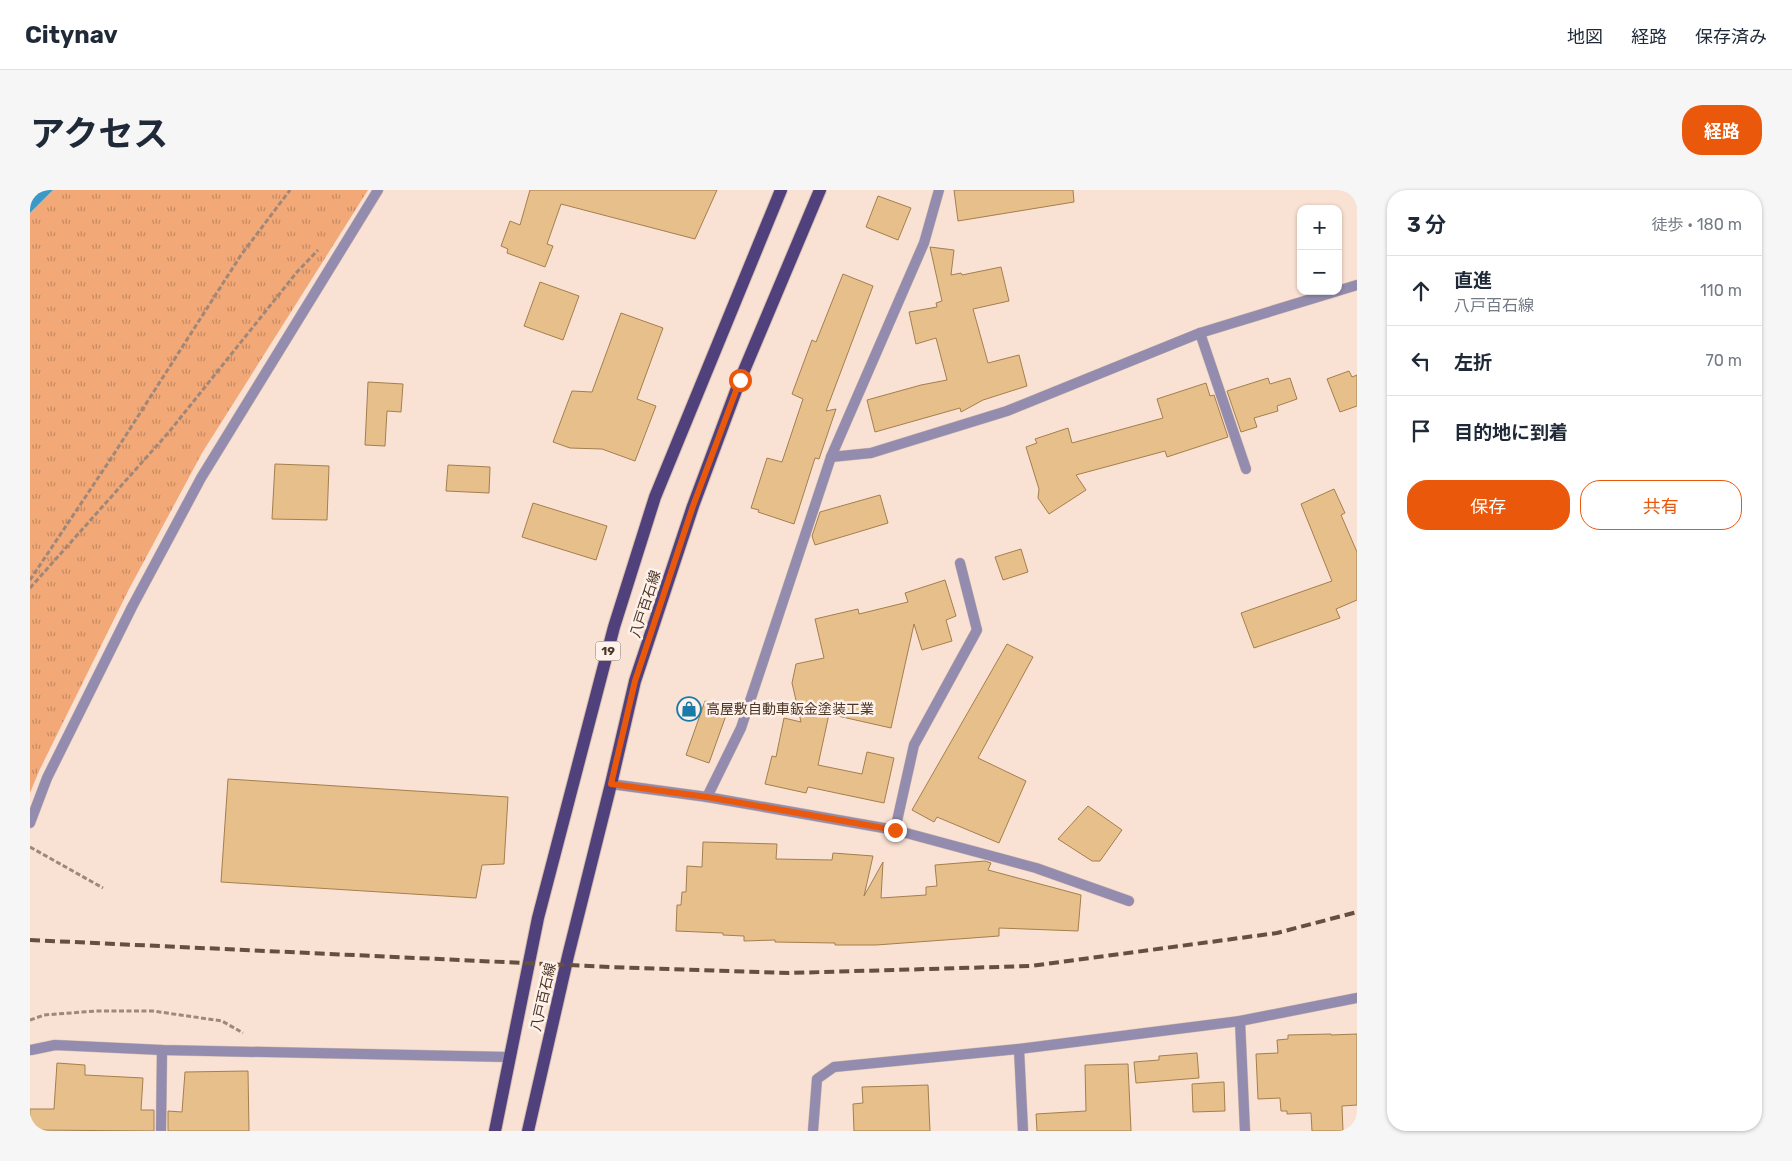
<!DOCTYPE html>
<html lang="ja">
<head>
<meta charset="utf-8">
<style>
  :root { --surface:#fff; --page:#f6f6f7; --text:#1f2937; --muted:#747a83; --line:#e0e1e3; --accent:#ea580c }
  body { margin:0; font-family:Rubik,"Noto Sans JP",sans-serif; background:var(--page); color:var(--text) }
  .controls { position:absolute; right:15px; top:15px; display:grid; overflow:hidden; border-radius:10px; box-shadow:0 1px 4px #0004 }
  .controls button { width:45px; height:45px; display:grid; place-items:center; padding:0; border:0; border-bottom:1px solid var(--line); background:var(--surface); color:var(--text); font:25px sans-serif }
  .stop { position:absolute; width:15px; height:15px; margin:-11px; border:4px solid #ea580c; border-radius:50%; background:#fff }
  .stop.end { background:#ea580c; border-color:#fff; box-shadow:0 1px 5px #0008 }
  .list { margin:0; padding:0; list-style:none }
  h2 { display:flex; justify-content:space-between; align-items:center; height:65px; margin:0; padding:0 20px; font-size:21px }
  h2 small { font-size:16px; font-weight:400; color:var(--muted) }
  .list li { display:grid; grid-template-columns:32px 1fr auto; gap:15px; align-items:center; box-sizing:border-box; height:70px; padding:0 20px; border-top:1px solid var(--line) }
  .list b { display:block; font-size:19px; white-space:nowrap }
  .list p { margin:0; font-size:16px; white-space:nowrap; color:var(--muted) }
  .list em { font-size:16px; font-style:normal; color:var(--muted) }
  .actions { display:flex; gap:10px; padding:15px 20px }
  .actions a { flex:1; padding:11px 0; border:1px solid var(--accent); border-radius:20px; text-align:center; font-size:18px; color:var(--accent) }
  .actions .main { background:var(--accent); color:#fff }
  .icon { flex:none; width:28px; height:28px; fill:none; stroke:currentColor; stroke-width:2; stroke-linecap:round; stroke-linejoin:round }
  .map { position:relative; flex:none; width:1327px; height:941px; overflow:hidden; border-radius:20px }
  header { display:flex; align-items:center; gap:30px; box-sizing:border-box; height:70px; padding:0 25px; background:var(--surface); border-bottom:1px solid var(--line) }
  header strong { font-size:24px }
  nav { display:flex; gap:28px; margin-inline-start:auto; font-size:18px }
  .intro { display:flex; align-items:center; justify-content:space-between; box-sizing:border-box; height:120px; padding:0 30px }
  h1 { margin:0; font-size:35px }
  .button { padding:12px 22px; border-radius:20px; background:var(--accent); color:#fff; font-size:18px; font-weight:700 }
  main { display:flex; gap:30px; padding:0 30px }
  aside { flex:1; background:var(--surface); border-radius:20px; box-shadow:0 1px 4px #0004 }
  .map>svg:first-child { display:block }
  .grass { fill:url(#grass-tufts) }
  .water { fill:#399ac9 }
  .building { fill:#e7bf8b; stroke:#a47f4d }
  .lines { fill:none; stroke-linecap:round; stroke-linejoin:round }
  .street-casing { stroke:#d6bfb0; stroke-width:11 }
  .primary-casing { stroke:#d6bfb0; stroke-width:14 }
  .path { stroke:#9f887a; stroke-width:3; stroke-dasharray:5 2.5; stroke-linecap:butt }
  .street { stroke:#938cae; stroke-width:10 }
  .primary { stroke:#50417c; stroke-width:12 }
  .rail { stroke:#654f40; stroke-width:4; stroke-dasharray:10 5; stroke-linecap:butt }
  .route { stroke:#ea580c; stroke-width:6 }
  .labels { text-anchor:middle; stroke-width:5; stroke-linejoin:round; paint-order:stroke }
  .shield { fill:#fdf1ea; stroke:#806d61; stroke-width:1 }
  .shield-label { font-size:12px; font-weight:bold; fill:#4b3526 }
  .street-label { font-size:14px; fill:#4b3526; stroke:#fdf1ea }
  .poi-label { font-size:14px; fill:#4b3526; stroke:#fdf1ea; text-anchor:start }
</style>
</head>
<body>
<header>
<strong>Citynav</strong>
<nav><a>地図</a><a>経路</a><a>保存済み</a></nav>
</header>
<div class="intro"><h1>アクセス</h1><a class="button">経路</a></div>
<main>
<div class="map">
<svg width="1327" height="941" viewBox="0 0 1327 941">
  <defs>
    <pattern id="grass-tufts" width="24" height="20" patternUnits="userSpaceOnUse" patternTransform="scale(1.25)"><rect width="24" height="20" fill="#f2a877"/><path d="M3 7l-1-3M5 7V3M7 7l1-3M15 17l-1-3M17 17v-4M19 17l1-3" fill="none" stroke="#c68a61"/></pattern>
  </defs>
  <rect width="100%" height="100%" fill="#f9e1d3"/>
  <polygon class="grass" points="23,0 338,0 172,263 98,401 9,581 0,603 0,23"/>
  <polygon class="water" points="0,0 23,0 0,23"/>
  <g class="building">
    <polygon points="500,0 687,0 665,49 531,14 517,54 523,56 515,77 477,63 478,59 471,56 480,31 490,35"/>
    <polygon points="924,0 1043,0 1044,12 928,31"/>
    <polygon points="848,6 881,18 868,50 836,37"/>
    <polygon points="900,57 924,60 921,85 931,83 932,85 971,77 979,111 943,119 958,173 989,165 997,196 953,210 931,222 930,218 845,242 837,210 891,195 917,190 906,148 886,154 879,122 907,117 906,113 912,111"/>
    <polygon points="813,84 843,96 796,221 806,219 789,269 785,268 764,334 728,322 729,320 721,318 737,268 752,272 773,209 762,204 782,150 786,152"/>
    <polygon points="510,92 549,106 533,150 494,136"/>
    <polygon points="591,123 633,138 607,209 626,216 605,271 572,259 540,258 523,252 542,201 562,202"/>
    <polygon points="1319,181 1322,187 1327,185 1327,216 1310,222 1297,189"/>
    <polygon points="1238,188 1240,194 1260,188 1267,209 1247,216 1248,221 1224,228 1227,237 1211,242 1197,201"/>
    <polygon points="338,192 373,194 371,222 357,221 355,256 335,255"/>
    <polygon points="1176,193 1180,206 1184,205 1198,247 1137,267 1135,261 1046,285 1056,300 1019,324 1008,308 1009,299 996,257 1007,253 1005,249 1038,238 1042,253 1133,228 1127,209"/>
    <polygon points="245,274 299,276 297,330 242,329"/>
    <polygon points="418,275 460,277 459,303 416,301"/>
    <polygon points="1304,299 1315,323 1311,325 1327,362 1327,410 1306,419 1310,428 1224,458 1211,423 1302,391 1271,314"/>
    <polygon points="850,305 858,333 785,355 782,346 790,322"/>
    <polygon points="503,313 577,336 566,370 492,347"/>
    <polygon points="991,359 998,382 973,390 965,367"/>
    <polygon points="915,390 926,426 916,430 922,451 892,460 884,434 861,538 799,524 788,575 832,584 837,562 864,568 854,613 778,597 776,603 735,594 742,566 746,567 754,528 771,532 762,493 766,474 794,468 785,429 828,419 829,424 878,412 875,403"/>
    <polygon points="977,454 1003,467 948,568 996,591 969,653 907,627 904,632 882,620"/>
    <polygon points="675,511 699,517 679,573 656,565"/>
    <polygon points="198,589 478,607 474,674 452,675 446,708 191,692"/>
    <polygon points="1058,616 1092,640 1070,671 1062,671 1028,649"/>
    <polygon points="673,652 747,654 746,669 802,670 803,663 843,666 834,706 853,672 851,708 896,705 896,697 907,696 905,675 955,671 961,673 958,680 1051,705 1048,741 969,738 969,746 846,755 805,755 805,753 745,752 745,750 714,751 714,746 693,745 693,743 646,741 647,715 651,715 652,702 656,702 657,676 672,677"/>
    <polygon points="1301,844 1301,845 1327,844 1327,915 1312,916 1313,941 1282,941 1281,923 1257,924 1257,921 1251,921 1250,908 1228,909 1226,864 1248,863 1247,850 1258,849 1258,845"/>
    <polygon points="1167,863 1169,888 1106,893 1104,872 1129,870 1129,866"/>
    <polygon points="27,873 55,875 55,885 113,888 111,920 124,920 124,941 0,940 0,919 24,919"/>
    <polygon points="1098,874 1101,941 1007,941 1006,924 1056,921 1055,875"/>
    <polygon points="218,881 219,941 138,941 138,921 152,922 155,882"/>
    <polygon points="1194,892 1195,921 1163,922 1162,894"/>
    <polygon points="898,895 900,941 824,941 823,914 833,913 832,897"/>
  </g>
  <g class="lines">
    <g class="street-casing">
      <g id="street">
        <polyline points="1170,143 1216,279"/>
        <polyline points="801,267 841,263 977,221 1170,143 1327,95"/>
        <polyline points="581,594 677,607 865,640 1006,678 1099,711"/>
        <polyline points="677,607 711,538 801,267 894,53 909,0"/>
        <polyline points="0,633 17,588 102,417 171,288 348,0"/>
        <polyline points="865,640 884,555 947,440 930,373"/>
        <polyline points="1210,831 1215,941"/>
        <polyline points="989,859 993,941"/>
        <polyline points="1,860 25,855 132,860 479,867"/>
        <polyline points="131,941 132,860"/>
        <polyline points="783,941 787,889 804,877 989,859 1210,831 1327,808"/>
      </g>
    </g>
    <g class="primary-casing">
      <g id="primary">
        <polyline points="465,941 508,728 584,437 625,307 751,0"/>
        <polyline points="498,941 538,766 581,594 605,491 663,316 710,190 790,0"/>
      </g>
    </g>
    <g class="path">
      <polyline points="0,390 82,267 211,65 260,0"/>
      <polyline points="0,398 139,242 267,82 288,60"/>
      <polyline points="0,657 73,698"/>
      <polyline points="0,830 14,825 66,821 123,821 192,831 213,843"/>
    </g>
    <use href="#street" class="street"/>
    <use href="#primary" class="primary"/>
    <polyline class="rail" points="0,750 580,777 759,783 1001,776 1247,743 1327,722"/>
  </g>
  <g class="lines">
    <polyline class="route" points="710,190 663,316 605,491 581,594 677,607 865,640"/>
  </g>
  <defs>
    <g id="shop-ring" transform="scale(1.25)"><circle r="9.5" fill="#fdf1ea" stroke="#197ca8" stroke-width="1.5"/><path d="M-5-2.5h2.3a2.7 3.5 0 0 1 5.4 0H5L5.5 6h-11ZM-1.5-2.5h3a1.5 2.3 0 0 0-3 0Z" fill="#197ca8"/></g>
  </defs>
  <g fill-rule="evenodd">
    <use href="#shop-ring" x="659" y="519"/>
  </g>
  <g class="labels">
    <rect class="shield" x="565.5" y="451.5" width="25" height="19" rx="4"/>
    <g class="shield-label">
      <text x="578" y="465">19</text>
    </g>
    <g class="street-label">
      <text transform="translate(615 414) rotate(-72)" y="5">八戸百石線</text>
      <text transform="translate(513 807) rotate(-77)" y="5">八戸百石線</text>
    </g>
    <g class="poi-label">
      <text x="676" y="524">高屋敷自動車鈑金塗装工業</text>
    </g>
  </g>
</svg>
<div class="controls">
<button>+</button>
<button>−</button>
</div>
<div class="stop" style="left:710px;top:190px"></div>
<div class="stop end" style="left:865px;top:640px"></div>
</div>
<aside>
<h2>3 分<small>徒歩 · 180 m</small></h2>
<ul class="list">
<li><svg class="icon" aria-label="ahead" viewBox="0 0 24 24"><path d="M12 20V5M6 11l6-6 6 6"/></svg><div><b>直進</b><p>八戸百石線</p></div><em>110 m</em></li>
<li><svg class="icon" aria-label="left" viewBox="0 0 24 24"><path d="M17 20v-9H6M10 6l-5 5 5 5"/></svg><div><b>左折</b></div><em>70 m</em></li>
<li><svg class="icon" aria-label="arrive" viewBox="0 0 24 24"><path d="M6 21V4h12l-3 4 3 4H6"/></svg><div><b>目的地に到着</b></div></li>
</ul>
<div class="actions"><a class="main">保存</a><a>共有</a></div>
</aside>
</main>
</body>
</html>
